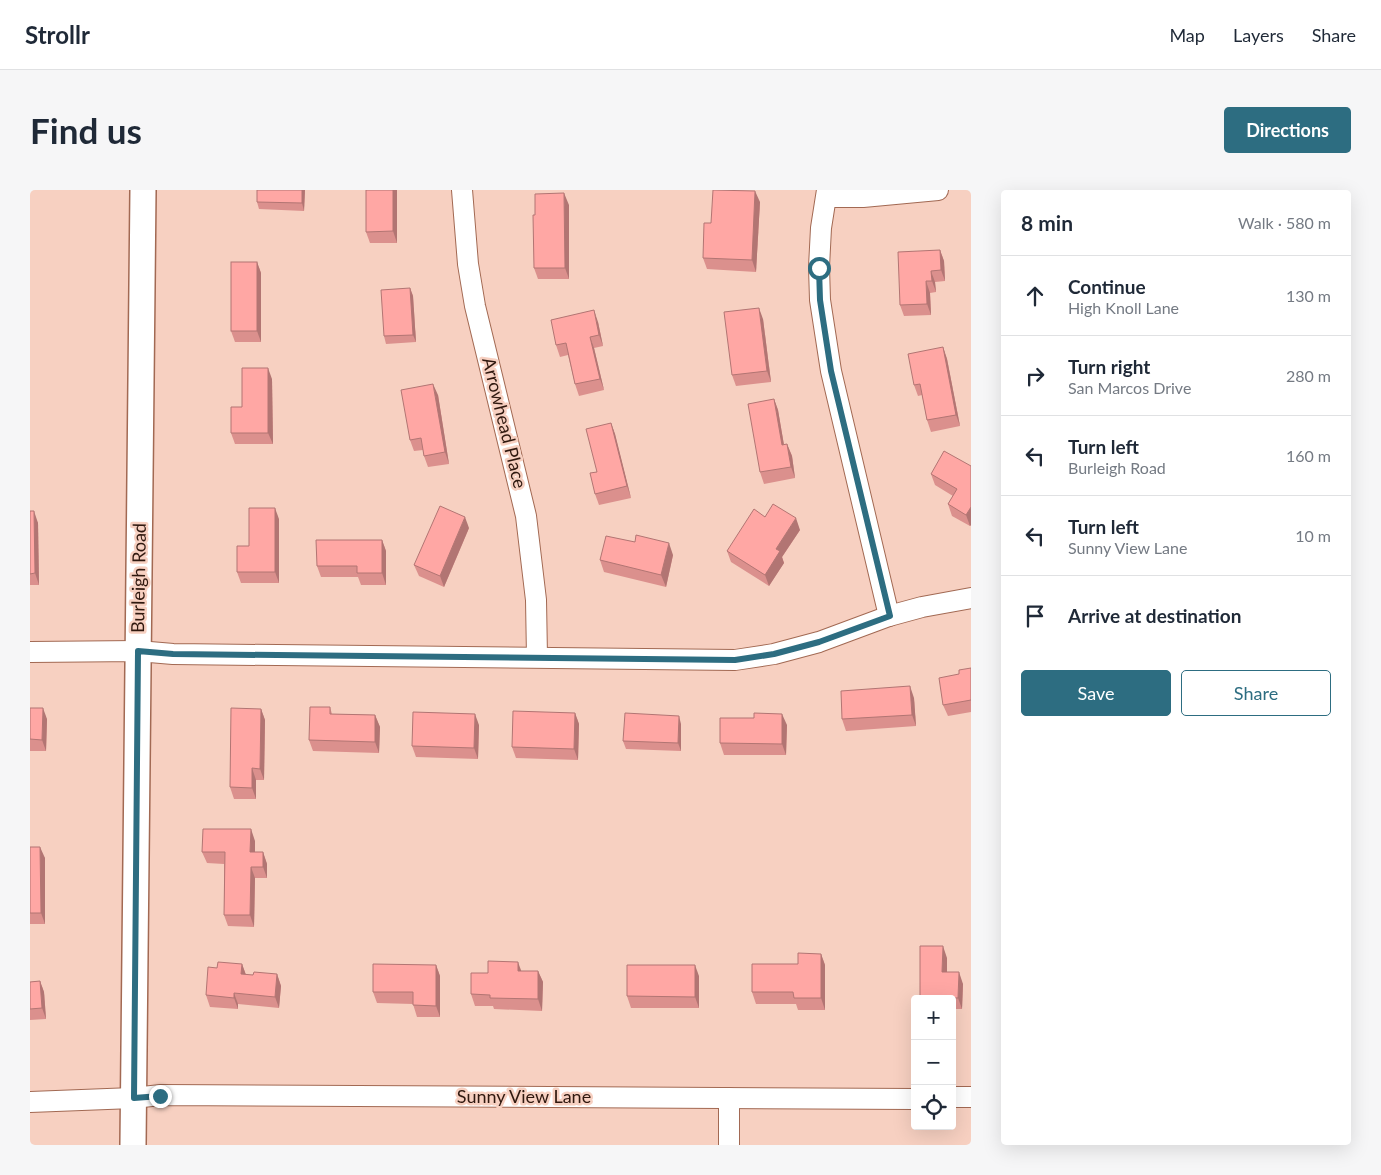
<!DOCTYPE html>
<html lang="en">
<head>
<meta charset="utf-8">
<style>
  :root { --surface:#fff; --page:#f6f6f7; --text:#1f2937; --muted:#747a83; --line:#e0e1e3; --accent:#2d6d81 }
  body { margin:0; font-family:Lato,sans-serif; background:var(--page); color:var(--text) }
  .controls { position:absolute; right:15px; bottom:15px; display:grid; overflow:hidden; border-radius:5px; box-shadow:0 5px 20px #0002 }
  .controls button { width:45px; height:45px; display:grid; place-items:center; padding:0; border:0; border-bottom:1px solid var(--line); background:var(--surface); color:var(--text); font:25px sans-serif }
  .stop { position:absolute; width:15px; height:15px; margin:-11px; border:4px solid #2d6d81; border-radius:50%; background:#fff }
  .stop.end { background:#2d6d81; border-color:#fff; box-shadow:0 1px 5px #0008 }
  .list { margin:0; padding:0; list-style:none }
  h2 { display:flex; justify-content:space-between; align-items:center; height:65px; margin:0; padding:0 20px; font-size:21px }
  h2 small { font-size:16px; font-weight:400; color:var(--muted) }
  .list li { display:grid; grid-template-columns:32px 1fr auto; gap:15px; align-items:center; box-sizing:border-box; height:80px; padding:0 20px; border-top:1px solid var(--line) }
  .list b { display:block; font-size:19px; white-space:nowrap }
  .list p { margin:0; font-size:16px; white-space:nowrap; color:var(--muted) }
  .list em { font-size:16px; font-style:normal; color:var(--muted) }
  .actions { display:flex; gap:10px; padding:15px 20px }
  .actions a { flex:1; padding:11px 0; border:1px solid var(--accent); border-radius:5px; text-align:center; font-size:18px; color:var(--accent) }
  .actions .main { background:var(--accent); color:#fff }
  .icon { flex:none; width:28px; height:28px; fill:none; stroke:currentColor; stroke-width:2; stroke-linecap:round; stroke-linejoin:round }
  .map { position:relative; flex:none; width:941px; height:955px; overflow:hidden; border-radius:5px }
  header { display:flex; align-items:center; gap:30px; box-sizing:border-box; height:70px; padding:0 25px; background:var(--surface); border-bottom:1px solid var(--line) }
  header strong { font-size:24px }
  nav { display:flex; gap:28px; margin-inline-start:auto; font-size:18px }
  .intro { display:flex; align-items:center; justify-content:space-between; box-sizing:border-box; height:120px; padding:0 30px }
  h1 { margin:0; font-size:35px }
  .button { padding:12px 22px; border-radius:5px; background:var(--accent); color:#fff; font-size:18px; font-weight:700 }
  main { display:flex; gap:30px; padding:0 30px }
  aside { flex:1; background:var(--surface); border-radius:5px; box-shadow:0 5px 20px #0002 }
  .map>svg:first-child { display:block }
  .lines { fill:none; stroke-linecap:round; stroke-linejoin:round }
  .minor-casing { stroke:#a26953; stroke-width:22 }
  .tertiary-casing { stroke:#a26953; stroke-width:28 }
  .minor { stroke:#fff; stroke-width:20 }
  .tertiary { stroke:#fff; stroke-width:25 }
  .wall { fill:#db908d }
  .shaded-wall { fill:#b27573 }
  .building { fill:#ffa7a4; stroke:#b27573 }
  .route { stroke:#2d6d81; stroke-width:6 }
  .labels { text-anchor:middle; stroke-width:5; stroke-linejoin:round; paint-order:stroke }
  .street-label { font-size:18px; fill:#2f180f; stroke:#f7d0c1 }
</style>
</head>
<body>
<header>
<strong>Strollr</strong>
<nav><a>Map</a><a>Layers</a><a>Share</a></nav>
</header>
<div class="intro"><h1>Find us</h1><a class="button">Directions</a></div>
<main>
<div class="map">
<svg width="941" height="955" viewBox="0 0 941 955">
  <rect width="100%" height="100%" fill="#f7d0c1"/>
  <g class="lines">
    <g class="minor-casing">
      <g id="minor">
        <polyline points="432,0 438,74 445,116 496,326 506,410 507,467"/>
        <polyline points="797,0 791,38 789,77 790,110 801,181 859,426"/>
        <polyline points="797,7 833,7 908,0"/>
        <polyline points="0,462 108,461 143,464 705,470 744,464 789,452 859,426 892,417 941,408"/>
        <polyline points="922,907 941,907"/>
        <polyline points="0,912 103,908 131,905 885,909"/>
        <polyline points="699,955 699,908"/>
      </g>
    </g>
    <g class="tertiary-casing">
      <polyline id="tertiary" points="103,955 113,0"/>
    </g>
    <use href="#minor" class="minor"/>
    <use href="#tertiary" class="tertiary"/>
  </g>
  <g class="wall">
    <polygon points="275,0 274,21 229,19 227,12"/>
    <polygon points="336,0 367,0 367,53 340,53 336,42"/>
    <polygon points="730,12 726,82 677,79 673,68 681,33"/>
    <polygon points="539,15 539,89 508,89 504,78 505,25"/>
    <polygon points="910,60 914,71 915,91 905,92 906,102 900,103 901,125 874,126 870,115"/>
    <polygon points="227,72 231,83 231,152 205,152 201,141"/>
    <polygon points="380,98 383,106 386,152 356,154 354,146"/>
    <polygon points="733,129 741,192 706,196 702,185"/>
    <polygon points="568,132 573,156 564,158 574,200 549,206 545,194 538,165 530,167 526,155"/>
    <polygon points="913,157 917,169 930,236 901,242 897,230 892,205 888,206 884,195"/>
    <polygon points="242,189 243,254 205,254 201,243 212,217"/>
    <polygon points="408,205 419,274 398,277 394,266 393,260 384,261 380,250"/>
    <polygon points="744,209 748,220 754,255 757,254 762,266 765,288 734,294 730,282"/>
    <polygon points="581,233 585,244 601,308 569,315 565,304 567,282"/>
    <polygon points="941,276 941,335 940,336 922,326 918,314 923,306 905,295 901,284"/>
    <polygon points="0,321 8,333 9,395 0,395"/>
    <polygon points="735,327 770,340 752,367 754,373 739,396 701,372 697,361"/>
    <polygon points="249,329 249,393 211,393 207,382 219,356"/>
    <polygon points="439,338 414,397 389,386 384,375"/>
    <polygon points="352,350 356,361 356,395 331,395 328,387 291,387 287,376"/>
    <polygon points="643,365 636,397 574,382 570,370"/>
    <polygon points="941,478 941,522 918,526 913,515 929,484"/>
    <polygon points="884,508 886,536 816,541 812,529"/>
    <polygon points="300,517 302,524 345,525 350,537 349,563 283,561 279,550"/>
    <polygon points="0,518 17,529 16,561 0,561"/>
    <polygon points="231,519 235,530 234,590 226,590 226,609 204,609 200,597"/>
    <polygon points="545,523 549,534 548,570 486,568 482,557"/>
    <polygon points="651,534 651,561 596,559 593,551"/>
    <polygon points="449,535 448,569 386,567 382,556"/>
    <polygon points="757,535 756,565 694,565 690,553"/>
    <polygon points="225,651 225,662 233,662 237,674 237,688 225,688 224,737 198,736 194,725 194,674 177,673 172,662"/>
    <polygon points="0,657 15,668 15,734 0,734"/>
    <polygon points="791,764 795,775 795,820 768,820 766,814 726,814 722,802 768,774"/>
    <polygon points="917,768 917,782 933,794 932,819 922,819 922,809 890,809 890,807"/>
    <polygon points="212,774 216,785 223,785 247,784 251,796 249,818 208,814 208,819 180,817 176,805 187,778"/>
    <polygon points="406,775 410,786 410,827 387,827 383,814 347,813 343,802"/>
    <polygon points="491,781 508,781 513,792 512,821 464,819 463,816 445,816 441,804 458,783"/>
    <polygon points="669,786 669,818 601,818 597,806"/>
    <polygon points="10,791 14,802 16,829 0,830 0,792"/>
  </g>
  <g class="shaded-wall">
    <polygon points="272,0 275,0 274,21 272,13"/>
    <polygon points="363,0 367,0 367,53 363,41"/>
    <polygon points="725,1 730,12 726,82 722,70"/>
    <polygon points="534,3 539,15 539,89 535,78"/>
    <polygon points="910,60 914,71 915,91 911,80"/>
    <polygon points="227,72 231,83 231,152 227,141"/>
    <polygon points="901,81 905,92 906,102 902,91"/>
    <polygon points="896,91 900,103 901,125 897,114"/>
    <polygon points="380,98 383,106 386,152 383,145"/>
    <polygon points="729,118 733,129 741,192 737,181"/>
    <polygon points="564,120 568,132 573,156 569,145"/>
    <polygon points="560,147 564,158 574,200 570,189"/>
    <polygon points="913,157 917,169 930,236 926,225"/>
    <polygon points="238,178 242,189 243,254 238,243"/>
    <polygon points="403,194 408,205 419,274 415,262"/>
    <polygon points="744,209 748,220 756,267 752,255"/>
    <polygon points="581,233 585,244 601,308 597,296"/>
    <polygon points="757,254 762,266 765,288 761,277"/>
    <polygon points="941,317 941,335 940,336 936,325"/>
    <polygon points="245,318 249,329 249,393 245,382"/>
    <polygon points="4,321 8,333 9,395 5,383"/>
    <polygon points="435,327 439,338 414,397 410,386"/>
    <polygon points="766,328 770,340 752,367 754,373 739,396 735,385 746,359"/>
    <polygon points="352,350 356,361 356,395 352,383"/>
    <polygon points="639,353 643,365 636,397 631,385"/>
    <polygon points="880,496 884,508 886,536 882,525"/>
    <polygon points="13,518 17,529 16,561 12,550"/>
    <polygon points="231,519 235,530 234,590 230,579"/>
    <polygon points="545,523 549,534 548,570 544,559"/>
    <polygon points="445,524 449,535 448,569 444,558"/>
    <polygon points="752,524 757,535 756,565 752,554"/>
    <polygon points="345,525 350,537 349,563 345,552"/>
    <polygon points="649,526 651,534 651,561 648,553"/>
    <polygon points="222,578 226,590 226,609 222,598"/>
    <polygon points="221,639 225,651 225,673 220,662"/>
    <polygon points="10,657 15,668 15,734 11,723"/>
    <polygon points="233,662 237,674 237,688 233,677"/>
    <polygon points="221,677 225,688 224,737 220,725"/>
    <polygon points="913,756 917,768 917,794 912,782"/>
    <polygon points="791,764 795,775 795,820 791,808"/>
    <polygon points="488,772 492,783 488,781"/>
    <polygon points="212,774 216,785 211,784"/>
    <polygon points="406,775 410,786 410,827 406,816"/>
    <polygon points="665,775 669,786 669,818 665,807"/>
    <polygon points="508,781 513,792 512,821 508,809"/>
    <polygon points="929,782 933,794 932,819 928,808"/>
    <polygon points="247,784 251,796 249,818 245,807"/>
    <polygon points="10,791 14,802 16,829 12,818"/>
    <polygon points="204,803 208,814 208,819 204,808"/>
  </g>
  <g class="building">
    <polygon points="227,0 272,0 272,13 227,12"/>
    <polygon points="336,0 363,0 363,41 336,42"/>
    <polygon points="683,0 725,1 722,70 673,68 674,33 681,33"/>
    <polygon points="534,3 535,78 504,78 503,25 505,25 505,4"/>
    <polygon points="910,60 911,80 901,81 902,91 896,91 897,114 870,115 868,62"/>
    <rect x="201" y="72" width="26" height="69"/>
    <polygon points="380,98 383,145 354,146 351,100"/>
    <polygon points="729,118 737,181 702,185 694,122"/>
    <polygon points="564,120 569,145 560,147 570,189 545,194 536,153 526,155 521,130"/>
    <polygon points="913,157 926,225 897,230 890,194 884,195 878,164"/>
    <polygon points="212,178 238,178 238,243 201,243 201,217 212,217"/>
    <polygon points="403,194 415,262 394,266 391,248 380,250 371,200"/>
    <polygon points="744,209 752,255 757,254 761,277 730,282 718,214"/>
    <polygon points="581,233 597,296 565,304 560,283 567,282 556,239"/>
    <polygon points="914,261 941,276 941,317 936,325 918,314 927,299 901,284"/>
    <polygon points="743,314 766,328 746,359 750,361 735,385 697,361 724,319 735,327"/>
    <polygon points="410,316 435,327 410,386 384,375"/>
    <polygon points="219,318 245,318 245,382 207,382 207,356 219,356"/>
    <polygon points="0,321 4,321 5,383 0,384"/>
    <polygon points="606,345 639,353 631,385 570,370 576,346 605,352"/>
    <polygon points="286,350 352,350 352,383 327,383 327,376 287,376"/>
    <polygon points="941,478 941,510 913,515 909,488 929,484 929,480"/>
    <polygon points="880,496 882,525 812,529 811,501"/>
    <polygon points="280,517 300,517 300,524 345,525 345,552 279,550"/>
    <polygon points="0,518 13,518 12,550 0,549"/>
    <polygon points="201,518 231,519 230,579 222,578 222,598 200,597"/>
    <polygon points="483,521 545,523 544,559 482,557"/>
    <polygon points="383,522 445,524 444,558 382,556"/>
    <polygon points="595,523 649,526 648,553 593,551"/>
    <polygon points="724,523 752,524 752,554 690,553 690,528 724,528"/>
    <polygon points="173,639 221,639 220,662 233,662 233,677 221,677 220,725 194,725 195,662 172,662"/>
    <polygon points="0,657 10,657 11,723 0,723"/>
    <polygon points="890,756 913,756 912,782 929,782 928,808 890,807"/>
    <polygon points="768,763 791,764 791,808 764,808 763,802 722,802 722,774 768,774"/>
    <polygon points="458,771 488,772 488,781 508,781 508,809 460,808 460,805 441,804 441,783 458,783"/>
    <polygon points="188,772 212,774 211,784 223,785 224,782 247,784 245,807 204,803 204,808 176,805 178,777 187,778"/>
    <polygon points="343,774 406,775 406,816 383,815 383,802 343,802"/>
    <polygon points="597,775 665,775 665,807 597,806"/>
    <polygon points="10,791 12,818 0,819 0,792"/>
  </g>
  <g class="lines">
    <polyline class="route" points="130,906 104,908 108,461 143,464 705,470 744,464 789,452 860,426 801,181 790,110 789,78"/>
  </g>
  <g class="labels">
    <g class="street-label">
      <text transform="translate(474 233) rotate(76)" y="6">Arrowhead Place</text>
      <text transform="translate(109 388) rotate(-89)" y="6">Burleigh Road</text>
      <text x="494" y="913">Sunny View Lane</text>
    </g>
  </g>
</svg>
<div class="controls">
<button>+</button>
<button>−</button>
<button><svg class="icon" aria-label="locate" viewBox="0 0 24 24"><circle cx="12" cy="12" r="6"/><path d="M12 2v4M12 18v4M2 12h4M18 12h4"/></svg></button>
</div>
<div class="stop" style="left:789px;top:78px"></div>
<div class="stop end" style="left:130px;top:906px"></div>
</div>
<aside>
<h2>8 min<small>Walk · 580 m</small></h2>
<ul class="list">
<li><svg class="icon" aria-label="ahead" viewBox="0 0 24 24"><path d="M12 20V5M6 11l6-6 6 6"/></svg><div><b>Continue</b><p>High Knoll Lane</p></div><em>130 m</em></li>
<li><svg class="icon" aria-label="right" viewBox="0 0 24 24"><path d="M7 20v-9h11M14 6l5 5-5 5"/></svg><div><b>Turn right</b><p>San Marcos Drive</p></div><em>280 m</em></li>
<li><svg class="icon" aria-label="left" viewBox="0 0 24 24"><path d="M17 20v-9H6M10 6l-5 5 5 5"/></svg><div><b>Turn left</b><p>Burleigh Road</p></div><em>160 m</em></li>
<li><svg class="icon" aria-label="left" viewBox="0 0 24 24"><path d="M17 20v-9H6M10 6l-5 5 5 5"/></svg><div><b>Turn left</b><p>Sunny View Lane</p></div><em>10 m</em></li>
<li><svg class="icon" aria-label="arrive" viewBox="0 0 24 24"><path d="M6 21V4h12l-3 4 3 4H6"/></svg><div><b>Arrive at destination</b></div></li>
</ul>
<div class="actions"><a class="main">Save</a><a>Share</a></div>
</aside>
</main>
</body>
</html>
